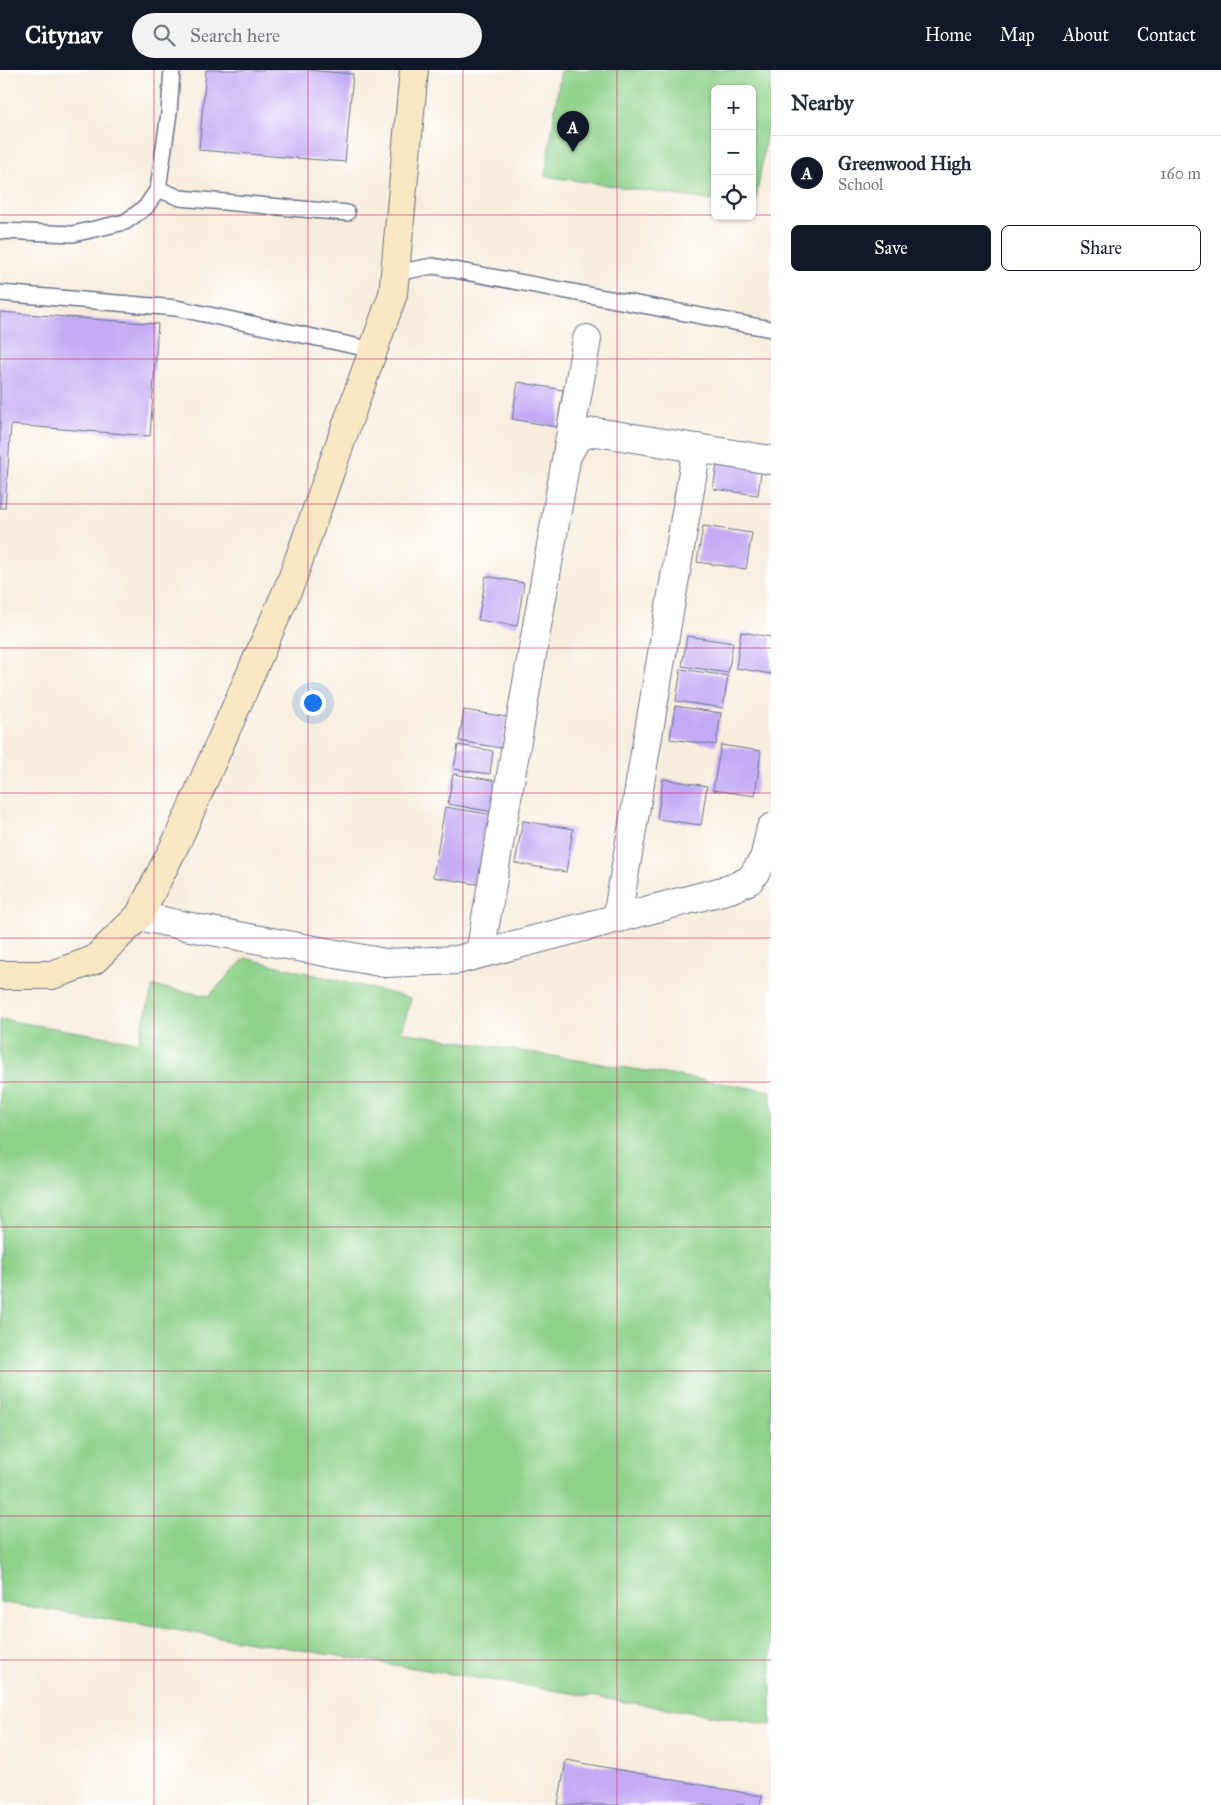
<!DOCTYPE html>
<html lang="en">
<head>
<meta charset="utf-8">
<style>
  :root { --surface:#fff; --page:#f2f2f3; --text:#1f2937; --muted:#747a83; --line:#e0e1e3; --accent:#111827 }
  body { margin:0; font-family:"IM FELL Great Primer",serif; background:var(--page); color:var(--text) }
  .controls { position:absolute; right:15px; top:15px; display:grid; overflow:hidden; border-radius:8px; box-shadow:0 1px 4px #0004 }
  .controls button { width:45px; height:45px; display:grid; place-items:center; padding:0; border:0; border-bottom:1px solid var(--line); background:var(--surface); color:var(--text); font:25px sans-serif }
  .you { position:absolute; left:312px; top:632px; width:18px; height:18px; margin:-12px; border:4px solid #fff; border-radius:50%; background:#1a73e8; box-shadow:0 0 0 8px #1a73e833 }
  .badge { display:grid; place-items:center; width:32px; height:32px; border-radius:50%; background:var(--accent); color:#fff; font-size:16px; font-weight:700 }
  .pin { position:absolute; translate:-50% -41px; filter:drop-shadow(0 1px 2px #0008) }
  .pin::after { content:''; position:absolute; top:26px; width:18px; height:15px; background:inherit; clip-path:polygon(0 0,100% 0,50% 100%) }
  .list { margin:0; padding:0; list-style:none }
  h2 { display:flex; justify-content:space-between; align-items:center; height:65px; margin:0; padding:0 20px; font-size:21px }
  h2 small { font-size:16px; font-weight:400; color:var(--muted) }
  .list li { display:grid; grid-template-columns:32px 1fr auto; gap:15px; align-items:center; box-sizing:border-box; height:75px; padding:0 20px; border-top:1px solid var(--line) }
  .list b { display:block; font-size:19px; white-space:nowrap }
  .list p { margin:0; font-size:16px; white-space:nowrap; color:var(--muted) }
  .list em { font-size:16px; font-style:normal; color:var(--muted) }
  .actions { display:flex; gap:10px; padding:15px 20px }
  .actions a { flex:1; padding:11px 0; border:1px solid var(--accent); border-radius:8px; text-align:center; font-size:18px; color:var(--accent) }
  .actions .main { background:var(--accent); color:#fff }
  .icon { flex:none; width:28px; height:28px; fill:none; stroke:currentColor; stroke-width:2; stroke-linecap:round; stroke-linejoin:round }
  .map { position:relative; flex:none; width:771px; height:1735px; overflow:hidden }
  header { display:flex; align-items:center; gap:30px; box-sizing:border-box; height:70px; padding:0 25px; background:var(--accent); color:#fff }
  header strong { font-size:24px }
  nav { display:flex; gap:28px; margin-inline-start:auto; font-size:18px }
  .search { width:350px; height:45px; background:var(--page); display:flex; align-items:center; gap:12px; box-sizing:border-box; padding:0 18px; border-radius:28px; color:var(--muted); font-size:19px }
  main { display:flex }
  aside { flex:1; background:var(--surface) }
  .map>svg:first-child { display:block }
  .green { fill:#8ed28a; stroke:#548074 }
  .building { fill:#c4aaf4 }
  .lines { fill:none; stroke-linecap:round; stroke-linejoin:round }
  .lane-casing { stroke:#68728a; stroke-width:18 }
  .street-casing { stroke:#68728a; stroke-width:30 }
  .secondary-casing { stroke:#68728a; stroke-width:30 }
  .lane { stroke:#fff; stroke-width:15 }
  .street { stroke:#fff; stroke-width:28 }
  .secondary { stroke:#f7e8c3; stroke-width:28 }
  .grid { fill:none; stroke:#c2185b; stroke-width:1; stroke-opacity:0.55 }
</style>
</head>
<body>
<header>
<strong>Citynav</strong>
<div class="search"><svg class="icon" aria-label="search" viewBox="0 0 24 24"><circle cx="10" cy="10" r="6"/><path d="M15 15l6 6"/></svg>Search here</div>
<nav><a>Home</a><a>Map</a><a>About</a><a>Contact</a></nav>
</header>
<main>
<div class="map">
<svg width="771" height="1735" viewBox="0 0 771 1735">
  <rect width="100%" height="100%" fill="#fff"/>
  <filter id="ink" filterUnits="userSpaceOnUse"><feTurbulence type="fractalNoise" baseFrequency=".02" numOctaves="2"/><feDisplacementMap in="SourceGraphic" scale="10" xChannelSelector="R" yChannelSelector="G"/><feConvolveMatrix kernelMatrix="1 2 1 2 8 2 1 2 1" color-interpolation-filters="sRGB"/></filter>
  <filter id="wash" filterUnits="userSpaceOnUse"><feTurbulence type="fractalNoise" baseFrequency=".0096" numOctaves="4" result="noise"/><feDisplacementMap in="SourceGraphic" scale="20" xChannelSelector="R" yChannelSelector="G"/><feGaussianBlur stdDeviation="1.12" result="paint"/><feColorMatrix in="noise" values="0 0 0 0 0 0 0 0 0 0 0 0 0 0 0 0 0 1.4 0 .05"/><feComposite in="paint" operator="in"/></filter>
  <g filter="url(#wash)">
    <rect width="100%" height="100%" fill="#f8eddd"/>
    <g class="green">
      <polygon points="561,0 771,0 771,35 755,137 752,137 752,19 715,19 715,131 545,106"/>
      <polygon points="245,888 411,928 402,962 771,1021 771,1655 0,1532 0,949 138,972 153,916 209,926"/>
    </g>
    <g id="blocks">
      <g class="building">
        <polygon points="206,0 308,0 353,4 345,92 199,80"/>
        <polygon points="0,242 158,254 150,366 11,355 5,438 0,438"/>
        <polygon points="518,312 563,320 557,357 512,349"/>
        <polygon points="718,389 762,396 758,425 713,419"/>
        <polygon points="703,456 752,463 746,499 697,492"/>
        <polygon points="486,506 524,513 517,556 478,550"/>
        <polygon points="741,562 771,567 771,604 736,598"/>
        <polygon points="687,566 733,573 728,603 682,596"/>
        <polygon points="681,599 728,606 723,638 676,631"/>
        <polygon points="675,636 721,643 716,675 670,669"/>
        <polygon points="464,640 507,647 501,678 459,671"/>
        <polygon points="458,675 493,681 490,704 454,699"/>
        <polygon points="721,675 761,681 755,726 713,720"/>
        <polygon points="453,704 499,711 493,742 448,734"/>
        <polygon points="663,709 707,716 701,755 657,749"/>
        <polygon points="445,737 493,745 482,815 433,807"/>
        <polygon points="523,751 573,759 566,802 515,793"/>
        <polygon points="566,1690 762,1726 760,1735 558,1735"/>
      </g>
    </g>
  </g>
  <g filter="url(#ink)">
    <use href="#blocks" fill-opacity="0" stroke="#68728a" stroke-width="1"/>
    <g class="lines">
      <g class="lane-casing">
        <g id="lane">
          <polyline points="158,119 180,128 347,143"/>
          <polyline points="0,161 73,164 125,152 146,137 158,119 169,43 172,0"/>
          <polyline points="395,203 433,196 771,259"/>
          <polyline points="0,223 176,238 374,280"/>
        </g>
      </g>
      <g class="street-casing">
        <g id="street">
          <path d="M567,386C575,371 577,365 596,362L771,390"/>
          <polyline points="139,846 195,858 385,893 457,890 730,819 750,810 764,789 771,758"/>
          <polyline points="617,848 697,378"/>
          <polyline points="480,883 587,269"/>
        </g>
      </g>
      <g class="secondary-casing">
        <polyline id="secondary" points="0,905 52,905 94,890 139,846 178,769 291,512 393,224 414,0"/>
      </g>
      <use href="#lane" class="lane"/>
      <use href="#street" class="street"/>
      <use href="#secondary" class="secondary"/>
    </g>
  </g>
  <path class="grid" d="M154,0V1735M308,0V1735M463,0V1735M617,0V1735M0,145H715M752,145H771M0,289H771M0,434H771M0,578H771M0,723H771M0,868H771M0,1012H771M0,1157H771M0,1301H771M0,1446H771M0,1590H771"/>
</svg>
<div class="controls">
<button>+</button>
<button>−</button>
<button><svg class="icon" aria-label="locate" viewBox="0 0 24 24"><circle cx="12" cy="12" r="6"/><path d="M12 2v4M12 18v4M2 12h4M18 12h4"/></svg></button>
</div>
<div class="you"></div>
<div class="pin badge" style="left:573px;top:82px">A</div>
</div>
<aside>
<h2>Nearby<small></small></h2>
<ul class="list">
<li><span class="badge">A</span><div><b>Greenwood High</b><p>School</p></div><em>160 m</em></li>
</ul>
<div class="actions"><a class="main">Save</a><a>Share</a></div>
</aside>
</main>
</body>
</html>
